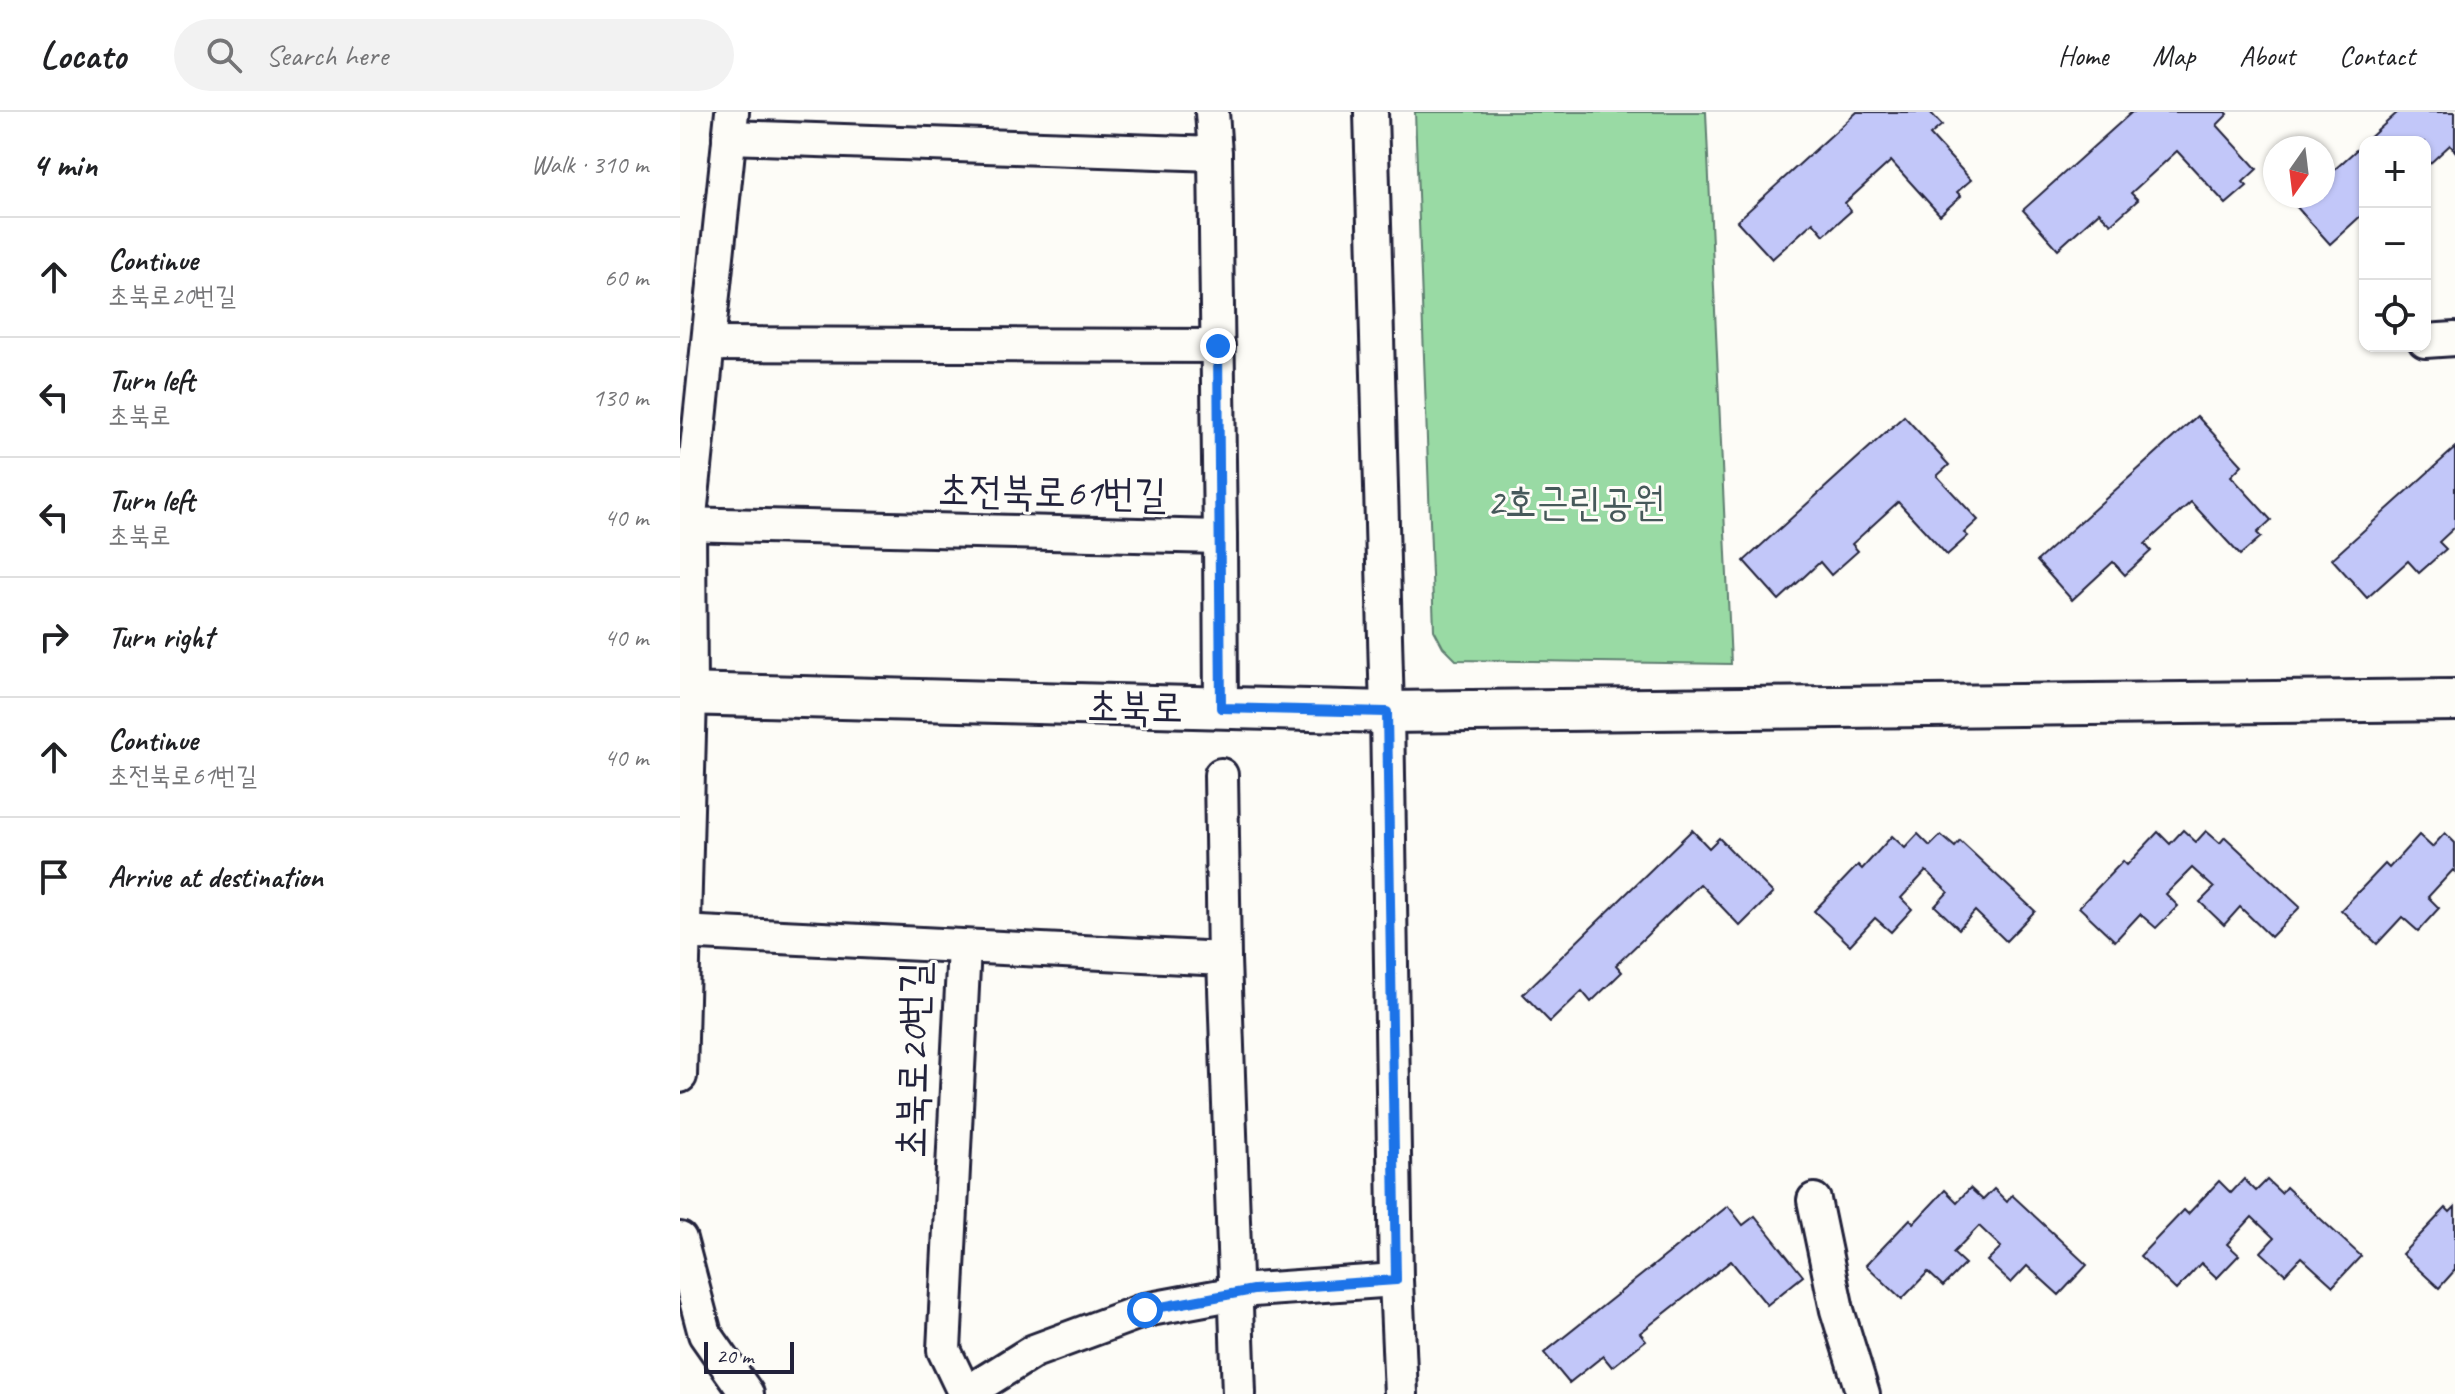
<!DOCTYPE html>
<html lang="en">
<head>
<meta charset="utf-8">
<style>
  :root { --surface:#fff; --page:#f2f2f2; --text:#202124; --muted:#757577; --line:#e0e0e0 }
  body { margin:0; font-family:Caveat,"Poor Story",sans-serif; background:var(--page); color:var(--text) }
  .controls { position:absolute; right:24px; top:24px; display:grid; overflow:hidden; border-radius:16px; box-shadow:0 2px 6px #0004 }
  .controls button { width:72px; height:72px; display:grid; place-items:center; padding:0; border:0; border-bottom:2px solid var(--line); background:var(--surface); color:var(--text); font:40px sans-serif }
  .compass { position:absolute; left:1583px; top:24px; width:72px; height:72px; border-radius:50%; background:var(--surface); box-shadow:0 2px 6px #0004; rotate:194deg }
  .scale { position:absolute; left:24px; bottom:20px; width:90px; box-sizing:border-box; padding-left:8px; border:4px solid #22223b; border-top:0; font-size:22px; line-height:28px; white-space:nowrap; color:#22223b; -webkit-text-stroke:6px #fdfcf7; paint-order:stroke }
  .stop { position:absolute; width:24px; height:24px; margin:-18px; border:6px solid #1a73e8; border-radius:50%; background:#fff }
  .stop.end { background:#1a73e8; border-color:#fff; box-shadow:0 2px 8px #0008 }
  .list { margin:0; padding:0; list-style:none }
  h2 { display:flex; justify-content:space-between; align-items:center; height:104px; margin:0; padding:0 32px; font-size:34px }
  h2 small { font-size:26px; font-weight:400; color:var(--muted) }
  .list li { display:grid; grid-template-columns:52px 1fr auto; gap:24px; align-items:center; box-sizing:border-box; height:120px; padding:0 32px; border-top:2px solid var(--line) }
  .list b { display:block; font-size:30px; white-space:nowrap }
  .list p { margin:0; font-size:26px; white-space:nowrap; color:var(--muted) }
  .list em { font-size:26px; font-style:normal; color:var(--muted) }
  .icon { flex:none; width:44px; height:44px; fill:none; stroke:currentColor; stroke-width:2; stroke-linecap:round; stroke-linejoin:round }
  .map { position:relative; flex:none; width:1775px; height:1282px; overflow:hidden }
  header { display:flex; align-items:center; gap:48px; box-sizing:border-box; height:112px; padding:0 40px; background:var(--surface); border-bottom:2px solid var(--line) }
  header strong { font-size:38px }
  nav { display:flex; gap:44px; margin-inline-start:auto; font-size:28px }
  .search { width:560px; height:72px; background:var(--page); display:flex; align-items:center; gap:20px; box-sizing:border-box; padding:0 28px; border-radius:44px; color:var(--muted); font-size:30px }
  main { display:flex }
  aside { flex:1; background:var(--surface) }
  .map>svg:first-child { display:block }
  .green { fill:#99daa4; stroke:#5e7e70; stroke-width:2 }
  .building { fill:#c2c7f9; stroke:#22223b; stroke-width:2 }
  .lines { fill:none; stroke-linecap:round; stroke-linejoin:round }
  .minor-casing { stroke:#22223b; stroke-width:38 }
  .major-casing { stroke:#22223b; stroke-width:46 }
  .minor { stroke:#fdfcf7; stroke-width:32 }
  .major { stroke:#fdfcf7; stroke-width:40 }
  .route { stroke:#1a73e8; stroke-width:10 }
  .labels { text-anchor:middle; stroke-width:6; stroke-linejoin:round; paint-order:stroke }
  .street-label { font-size:40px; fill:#22223b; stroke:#fdfcf7 }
  .park-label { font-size:40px; fill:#46595a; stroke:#fdfcf7 }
</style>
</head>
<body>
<header>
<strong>Locato</strong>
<div class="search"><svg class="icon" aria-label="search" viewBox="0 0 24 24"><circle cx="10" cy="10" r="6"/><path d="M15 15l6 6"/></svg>Search here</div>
<nav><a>Home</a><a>Map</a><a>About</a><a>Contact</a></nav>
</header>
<main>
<aside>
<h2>4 min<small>Walk · 310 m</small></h2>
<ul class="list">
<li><svg class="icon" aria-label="ahead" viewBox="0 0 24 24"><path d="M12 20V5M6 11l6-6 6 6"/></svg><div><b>Continue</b><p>초북로20번길</p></div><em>60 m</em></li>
<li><svg class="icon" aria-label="left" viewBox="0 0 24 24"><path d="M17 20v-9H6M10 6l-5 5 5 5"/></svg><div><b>Turn left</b><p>초북로</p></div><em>130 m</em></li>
<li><svg class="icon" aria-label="left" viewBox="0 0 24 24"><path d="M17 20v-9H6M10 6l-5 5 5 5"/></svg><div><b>Turn left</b><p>초북로</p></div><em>40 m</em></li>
<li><svg class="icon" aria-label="right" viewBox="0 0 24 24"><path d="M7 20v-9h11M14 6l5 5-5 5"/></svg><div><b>Turn right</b></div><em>40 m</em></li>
<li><svg class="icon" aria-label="ahead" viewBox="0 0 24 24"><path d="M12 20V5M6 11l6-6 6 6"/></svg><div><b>Continue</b><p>초전북로61번길</p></div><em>40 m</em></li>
<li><svg class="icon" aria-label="arrive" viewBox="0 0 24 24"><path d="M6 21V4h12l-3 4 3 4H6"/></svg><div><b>Arrive at destination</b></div></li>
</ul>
</aside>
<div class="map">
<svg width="1775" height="1282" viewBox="0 0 1775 1282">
  <rect width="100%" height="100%" fill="#fdfcf7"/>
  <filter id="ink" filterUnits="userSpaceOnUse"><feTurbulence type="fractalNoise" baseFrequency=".0125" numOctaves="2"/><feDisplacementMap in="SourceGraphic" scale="16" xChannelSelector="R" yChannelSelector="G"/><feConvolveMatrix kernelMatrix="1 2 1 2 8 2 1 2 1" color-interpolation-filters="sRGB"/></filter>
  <g filter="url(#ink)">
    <polygon class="green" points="735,0 1026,0 1051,552 776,548 763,535 754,518"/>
    <g class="building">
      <polygon points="1177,0 1250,0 1262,13 1250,23 1291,68 1277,80 1281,84 1260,103 1211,49 1165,91 1171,99 1144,123 1133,110 1092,147 1057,109"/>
      <polygon points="1452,0 1546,0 1548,2 1537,13 1577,57 1563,70 1567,74 1546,92 1497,39 1451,81 1458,88 1431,112 1419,100 1378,137 1343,98"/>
      <polygon points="1718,0 1775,0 1775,39 1770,33 1745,56 1745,30 1685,30"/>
      <polygon points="1685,30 1685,100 1650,132 1615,93 1626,84 1643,84 1643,68"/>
      <polygon points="1224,304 1269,353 1257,364 1298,408 1284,421 1288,424 1267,443 1218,390 1172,432 1178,439 1151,463 1140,450 1099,488 1064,449"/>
      <polygon points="1517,304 1562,353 1551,364 1591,408 1577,421 1581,425 1560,443 1511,390 1465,432 1471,439 1445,463 1433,450 1392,488 1357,449"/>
      <polygon points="1775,336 1775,415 1759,430 1766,437 1739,461 1728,449 1687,486 1652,447"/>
      <polygon points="1012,718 1029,736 1039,726 1093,781 1060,814 1020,772 936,853 942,860 911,890 902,879 870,910 843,882"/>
      <polygon points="1503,718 1516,730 1526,719 1540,731 1545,725 1620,795 1591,825 1560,795 1544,813 1520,790 1534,776 1512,756 1486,782 1498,794 1476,816 1460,802 1435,829 1399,795 1443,749 1447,753 1478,720 1490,732"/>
      <polygon points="1765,721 1775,731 1775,760 1773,758 1748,785 1759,796 1738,819 1722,805 1697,832 1661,798 1705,752 1709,756 1739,723 1752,735"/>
      <polygon points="1238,722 1250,734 1261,723 1275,735 1280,729 1355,799 1326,829 1295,799 1279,817 1255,794 1268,780 1246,759 1221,786 1232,797 1211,820 1195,806 1170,833 1134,799 1178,753 1182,757 1212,724 1225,736"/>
      <polygon points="1564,1067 1576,1079 1587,1068 1601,1081 1606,1075 1681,1144 1653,1174 1621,1145 1605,1162 1581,1140 1594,1126 1572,1105 1547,1132 1559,1143 1537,1166 1521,1151 1496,1178 1460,1144 1504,1098 1508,1102 1539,1069 1551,1081"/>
      <polygon points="1290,1076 1303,1088 1314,1077 1327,1090 1332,1083 1407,1153 1379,1183 1347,1154 1331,1171 1307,1149 1321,1135 1299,1114 1273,1141 1285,1152 1263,1174 1248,1160 1222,1187 1186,1153 1230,1107 1234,1111 1265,1078 1277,1090"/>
      <polygon points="1048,1094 1063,1113 1075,1104 1123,1164 1087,1193 1051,1149 960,1221 966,1228 932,1255 923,1244 889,1271 864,1241"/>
      <polygon points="1775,1095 1775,1158 1759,1176 1722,1142 1766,1096 1770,1100"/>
    </g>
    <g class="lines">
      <g class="minor-casing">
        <g id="minor">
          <polyline points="691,0 707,600 716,1168 721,1282"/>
          <polyline points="49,25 535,42"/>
          <polyline points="1745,229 1775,227"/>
          <polyline points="28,232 538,234"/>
          <polyline points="0,412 540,425 535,42 532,0"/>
          <polyline points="540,425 541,596"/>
          <polyline points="541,663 544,847 559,1282"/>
          <polyline points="0,820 544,847"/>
          <polyline points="284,835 264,1238 285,1282 354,1239 465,1198 573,1178 716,1168"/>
          <polyline points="0,964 10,583 9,413 52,0"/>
          <polyline points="1134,1088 1157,1198 1183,1282"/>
          <polyline points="0,1127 25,1222 67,1282"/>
        </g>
      </g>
      <g class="major-casing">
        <polyline id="major" points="0,582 707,600 1775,588"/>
      </g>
      <use href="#minor" class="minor"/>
      <use href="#major" class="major"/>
    </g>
  </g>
  <g class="lines" filter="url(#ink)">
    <polyline class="route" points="465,1198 573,1178 716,1168 707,600 541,596 538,234"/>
  </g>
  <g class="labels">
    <g class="street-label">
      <text transform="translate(372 379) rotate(1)" y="14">초전북로61번길</text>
      <text transform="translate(455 594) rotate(1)" y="14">초북로</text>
      <text transform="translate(232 948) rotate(-89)" y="14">초북로20번길</text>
    </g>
    <g class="park-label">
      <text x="896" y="403">2호근린공원</text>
    </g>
  </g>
</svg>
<div class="controls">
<button>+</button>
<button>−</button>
<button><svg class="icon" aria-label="locate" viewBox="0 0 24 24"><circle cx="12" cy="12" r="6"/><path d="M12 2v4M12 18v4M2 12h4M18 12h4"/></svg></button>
</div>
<svg class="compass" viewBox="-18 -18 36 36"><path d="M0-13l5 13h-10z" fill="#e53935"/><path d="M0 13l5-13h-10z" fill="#757577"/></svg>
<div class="scale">20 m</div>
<div class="stop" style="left:465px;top:1198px"></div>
<div class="stop end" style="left:538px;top:234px"></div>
</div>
</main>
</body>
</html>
